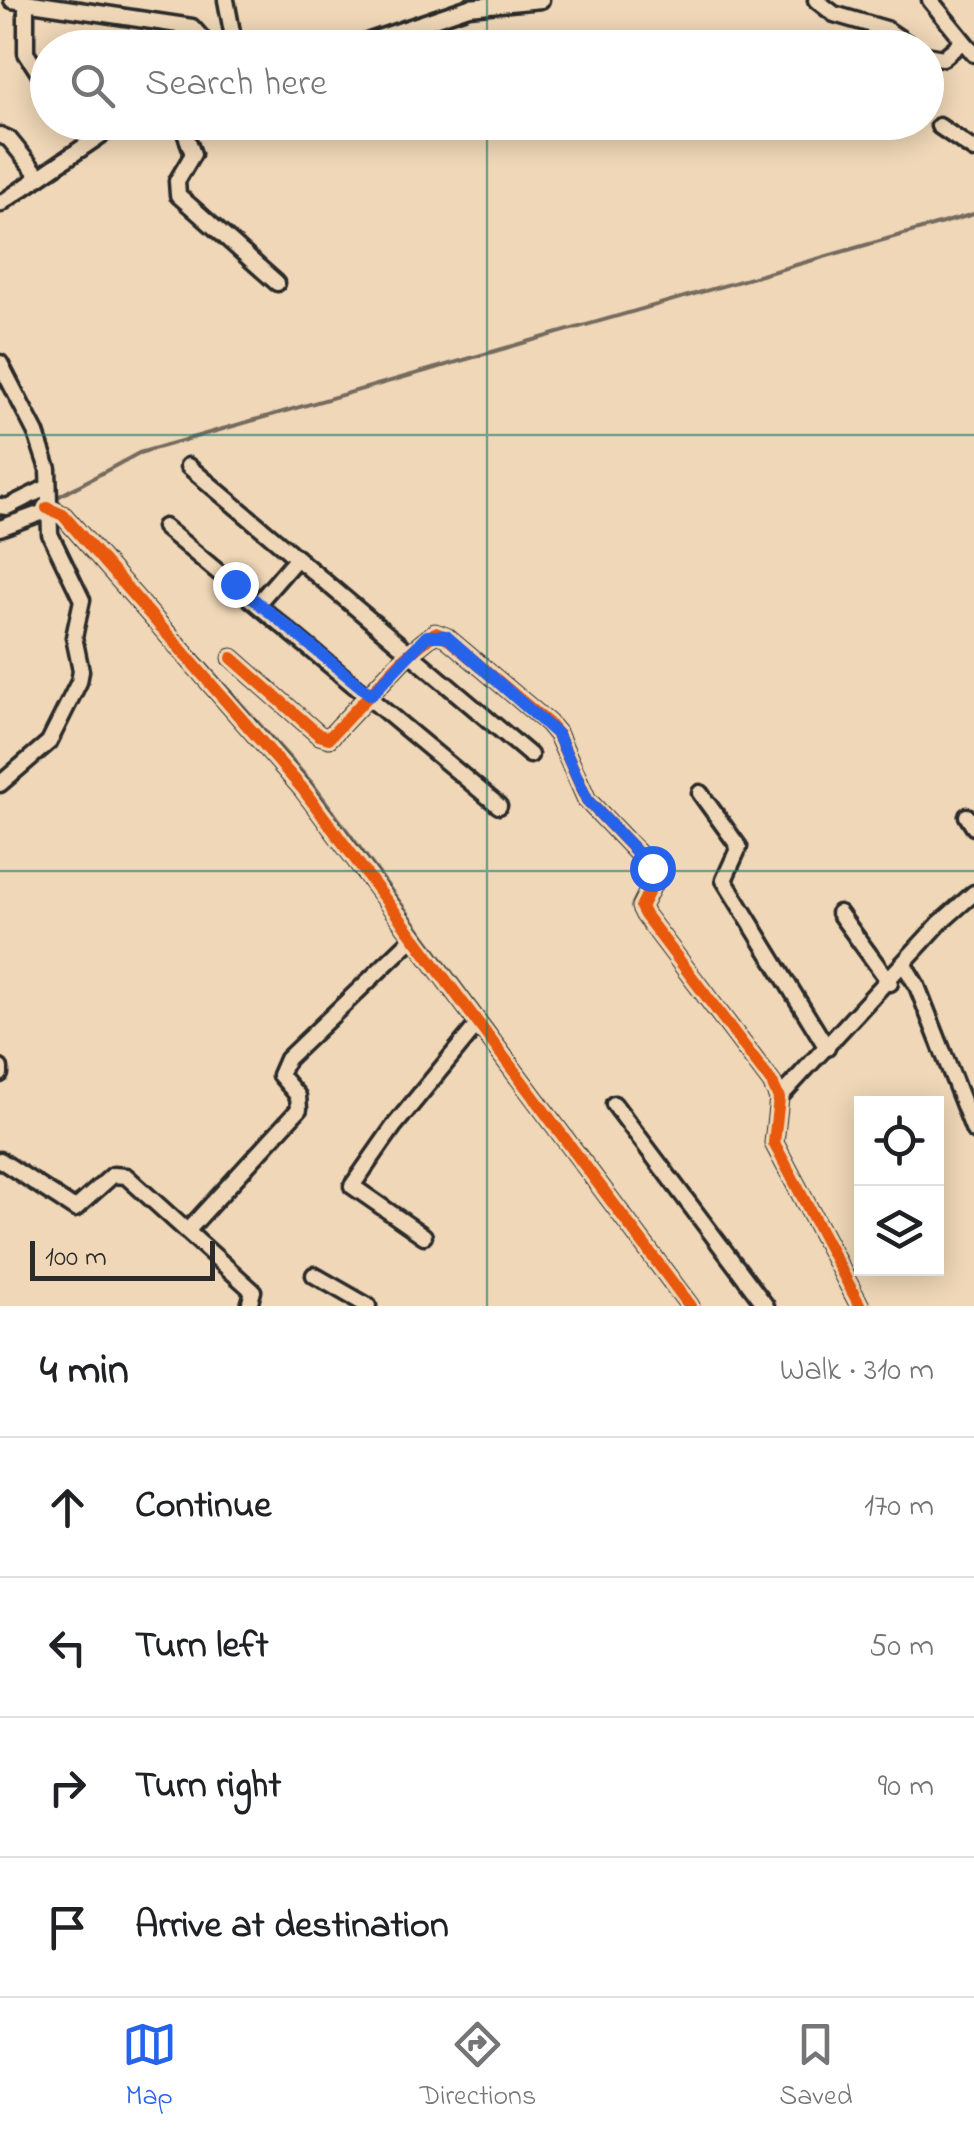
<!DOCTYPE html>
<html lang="en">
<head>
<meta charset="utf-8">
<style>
  :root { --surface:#fff; --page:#f6f6f6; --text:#202124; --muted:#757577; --line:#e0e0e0; --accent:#2563eb }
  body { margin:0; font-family:"Indie Flower",sans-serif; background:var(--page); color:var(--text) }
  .controls { position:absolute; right:30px; bottom:30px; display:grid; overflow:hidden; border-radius:0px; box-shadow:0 5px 25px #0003 }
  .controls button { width:90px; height:90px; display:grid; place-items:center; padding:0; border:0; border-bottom:2px solid var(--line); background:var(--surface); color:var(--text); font:50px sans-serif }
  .scale { position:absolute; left:30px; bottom:25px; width:185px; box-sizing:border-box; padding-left:10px; border:5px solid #2b2b2b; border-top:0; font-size:28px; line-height:35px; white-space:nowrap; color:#2b2b2b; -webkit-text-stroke:8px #efd7b7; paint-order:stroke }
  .stop { position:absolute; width:30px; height:30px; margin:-22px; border:8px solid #2563eb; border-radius:50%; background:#fff }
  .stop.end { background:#2563eb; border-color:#fff; box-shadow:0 2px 10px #0008 }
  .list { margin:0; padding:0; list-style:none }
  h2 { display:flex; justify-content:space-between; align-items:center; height:130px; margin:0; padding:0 40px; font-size:42px }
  h2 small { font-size:32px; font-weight:400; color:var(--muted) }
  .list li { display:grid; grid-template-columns:65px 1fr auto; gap:30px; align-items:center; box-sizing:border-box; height:140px; padding:0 40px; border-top:2px solid var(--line) }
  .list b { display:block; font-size:38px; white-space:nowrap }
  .list em { font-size:32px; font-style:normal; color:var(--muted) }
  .icon { flex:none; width:55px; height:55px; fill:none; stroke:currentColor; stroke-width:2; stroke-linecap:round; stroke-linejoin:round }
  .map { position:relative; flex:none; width:974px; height:1306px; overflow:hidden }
  .search { position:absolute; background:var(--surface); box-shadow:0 5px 25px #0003; left:30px; right:30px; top:30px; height:110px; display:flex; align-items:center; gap:25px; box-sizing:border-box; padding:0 35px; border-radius:55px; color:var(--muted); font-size:38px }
  .sheet { height:690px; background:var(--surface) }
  nav { display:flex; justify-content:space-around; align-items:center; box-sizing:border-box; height:140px; border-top:2px solid var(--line); background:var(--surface); font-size:28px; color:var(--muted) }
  nav a { display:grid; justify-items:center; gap:5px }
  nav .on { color:var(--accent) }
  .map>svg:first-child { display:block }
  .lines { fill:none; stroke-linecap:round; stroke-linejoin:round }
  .stream { stroke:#746b5f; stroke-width:4 }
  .minor-casing { stroke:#2b2b2b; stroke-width:21 }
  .minor { stroke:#efd7b7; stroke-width:14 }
  .cycleway-casing { stroke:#efd7b7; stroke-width:19 }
  .cycleway { stroke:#e8590c; stroke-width:12 }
  .route { stroke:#2563eb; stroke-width:12 }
  .grid { fill:none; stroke:#0f766e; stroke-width:2.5; stroke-opacity:0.55 }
</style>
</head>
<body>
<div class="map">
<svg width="974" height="1306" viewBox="0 0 974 1306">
  <rect width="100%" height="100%" fill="#efd7b7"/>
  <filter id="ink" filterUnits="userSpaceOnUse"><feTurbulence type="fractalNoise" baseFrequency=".01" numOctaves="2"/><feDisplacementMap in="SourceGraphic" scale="20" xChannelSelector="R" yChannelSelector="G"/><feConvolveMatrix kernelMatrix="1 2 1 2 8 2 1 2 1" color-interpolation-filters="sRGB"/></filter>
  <g filter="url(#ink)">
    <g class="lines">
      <g class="stream">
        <polyline points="55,498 68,511"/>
        <polyline points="54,499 139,453 974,214"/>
        <polyline points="0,520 45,502"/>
        <polyline points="81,525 312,783 623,1205"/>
      </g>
      <g class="minor-casing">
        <g id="minor">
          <polyline points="12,0 192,27 201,37 201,48"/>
          <polyline points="226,0 235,48"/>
          <polyline points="816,0 834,14 886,29 914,48"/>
          <polyline points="930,0 974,54"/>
          <polyline points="26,2 26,53 48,87"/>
          <polyline points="349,48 469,7 541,0"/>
          <polyline points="926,55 943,58 962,42"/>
          <polyline points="79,122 93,138"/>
          <polyline points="181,122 193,154 177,181 178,195 277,283"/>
          <polyline points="939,126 974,150"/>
          <polyline points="0,135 9,139 39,176"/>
          <polyline points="0,204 120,122"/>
          <polyline points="0,363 36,433 48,469 50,534 82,600 74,637 81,671 79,682 49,742 0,784"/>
          <polyline points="188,466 530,755"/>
          <polyline points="0,506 7,507 48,487"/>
          <polyline points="47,508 63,515 302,788 690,1306"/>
          <polyline points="164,527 499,806"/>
          <polyline points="0,528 47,511"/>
          <polyline points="258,603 297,558"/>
          <polyline points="232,658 319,735 329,738 404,658 435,633 446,637 548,723 558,735 587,800 653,869 654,881 641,907 645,915 772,1083 779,1098 774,1143 860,1306"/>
          <polyline points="700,793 739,847 724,880 827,1048"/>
          <polyline points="967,816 974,827"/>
          <polyline points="839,913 890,983"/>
          <polyline points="905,966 917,986 974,1131"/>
          <polyline points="0,1068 0,1074"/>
          <polyline points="779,1098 940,923 974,893"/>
          <polyline points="614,1104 766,1306"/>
          <polyline points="0,1160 75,1209 113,1175 126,1176 253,1291 249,1306"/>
          <polyline points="189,1229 299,1109 298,1096 280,1075 287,1059 413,938"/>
          <polyline points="424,1236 352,1186 394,1126 477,1025"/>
          <polyline points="314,1275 368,1306"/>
        </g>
      </g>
      <use href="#minor" class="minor"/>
      <g class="cycleway-casing">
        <g id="cycleway">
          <polyline points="47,508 63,515 302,788 690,1306"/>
          <polyline points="232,658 319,735 329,738 404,658 435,633 446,637 548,723 558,735 587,800 653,869 654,881 641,907 645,915 772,1083 779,1098 774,1143 860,1306"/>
        </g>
      </g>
      <use href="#cycleway" class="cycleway"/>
    </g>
  </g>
  <g class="lines" filter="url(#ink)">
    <polyline class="route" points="235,584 371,695 427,636 446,636 558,735 587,800 652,868"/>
  </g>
  <path class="grid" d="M487,0V48M487,122V1306M0,435H974M0,871H974"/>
</svg>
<div class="controls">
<button><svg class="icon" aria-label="locate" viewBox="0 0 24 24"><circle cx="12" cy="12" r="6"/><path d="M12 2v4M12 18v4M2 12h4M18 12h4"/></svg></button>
<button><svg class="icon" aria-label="layers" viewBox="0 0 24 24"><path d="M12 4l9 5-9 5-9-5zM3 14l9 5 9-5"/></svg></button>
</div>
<div class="scale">100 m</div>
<div class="stop" style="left:652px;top:868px"></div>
<div class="stop end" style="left:235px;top:584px"></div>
<div class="search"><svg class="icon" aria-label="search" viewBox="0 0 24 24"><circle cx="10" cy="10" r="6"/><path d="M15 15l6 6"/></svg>Search here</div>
</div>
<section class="sheet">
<h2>4 min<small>Walk · 310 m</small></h2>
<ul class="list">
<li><svg class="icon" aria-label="ahead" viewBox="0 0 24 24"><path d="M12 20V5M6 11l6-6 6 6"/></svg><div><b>Continue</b></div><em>170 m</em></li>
<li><svg class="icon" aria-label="left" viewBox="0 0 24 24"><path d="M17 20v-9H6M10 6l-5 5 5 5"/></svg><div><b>Turn left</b></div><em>50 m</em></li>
<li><svg class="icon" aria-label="right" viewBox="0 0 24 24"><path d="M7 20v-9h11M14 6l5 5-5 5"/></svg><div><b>Turn right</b></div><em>90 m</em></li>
<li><svg class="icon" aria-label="arrive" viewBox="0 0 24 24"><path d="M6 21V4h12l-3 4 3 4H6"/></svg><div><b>Arrive at destination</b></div></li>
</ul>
</section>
<nav>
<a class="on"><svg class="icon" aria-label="map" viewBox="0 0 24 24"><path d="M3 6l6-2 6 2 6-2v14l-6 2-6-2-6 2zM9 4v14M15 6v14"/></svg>Map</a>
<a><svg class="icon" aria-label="directions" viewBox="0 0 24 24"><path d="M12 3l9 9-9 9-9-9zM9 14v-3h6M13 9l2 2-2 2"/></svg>Directions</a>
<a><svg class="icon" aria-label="saved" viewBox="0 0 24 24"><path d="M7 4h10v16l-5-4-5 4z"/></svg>Saved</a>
</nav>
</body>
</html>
